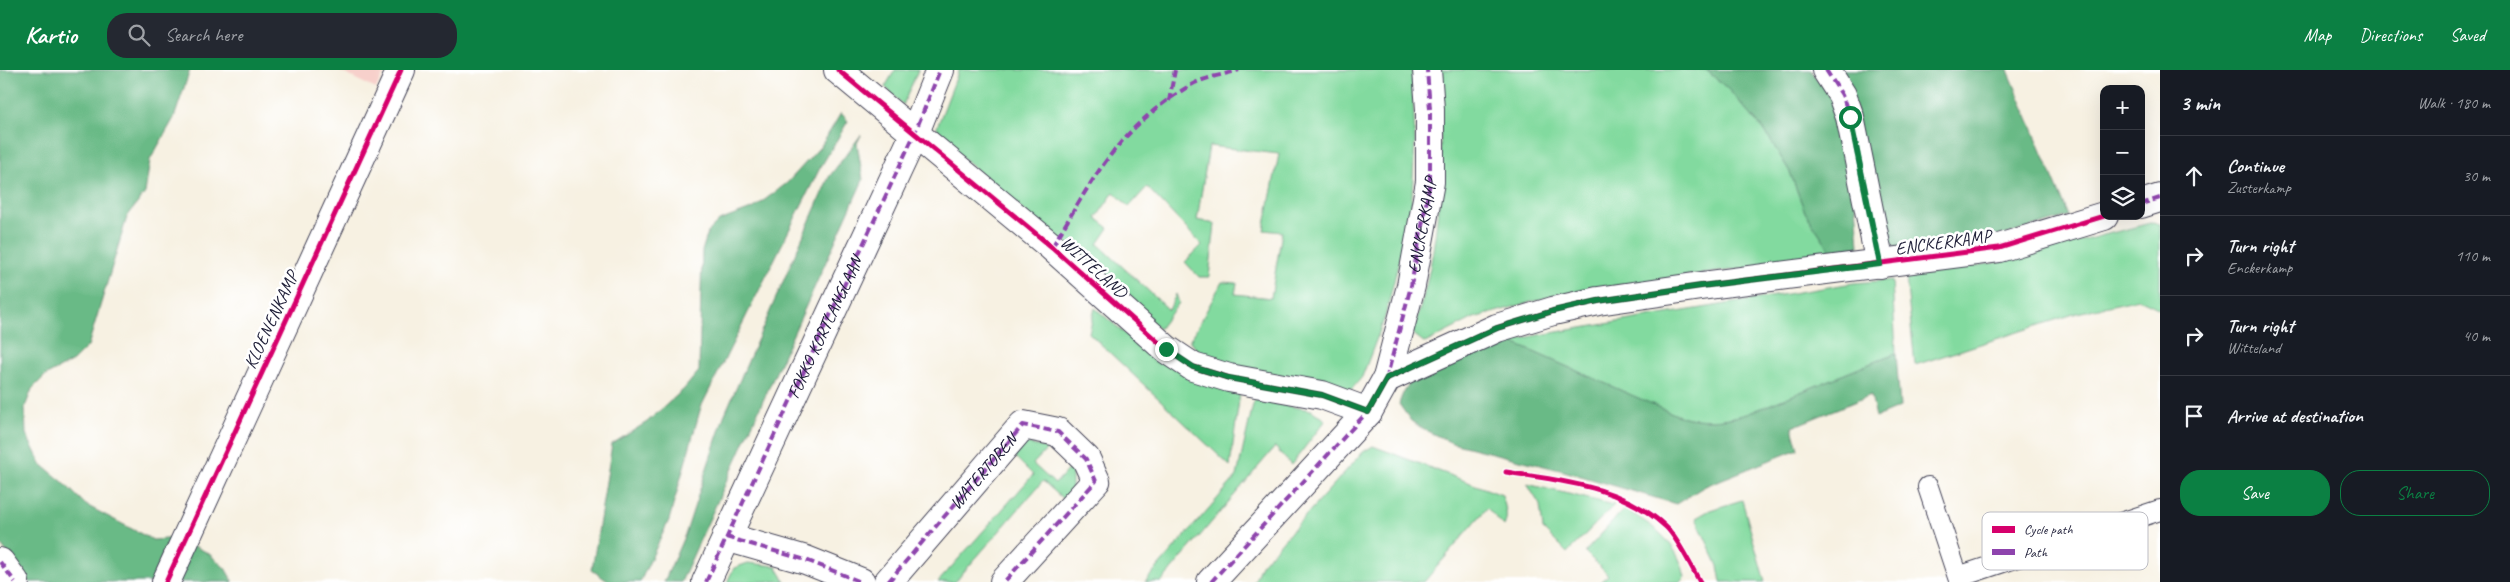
<!DOCTYPE html>
<html lang="en">
<head>
<meta charset="utf-8">
<style>
  :root { --surface:#171b24; --page:#242831; --text:#f1f3f6; --muted:#9ea1a6; --line:#363941; --accent:#0b8043 }
  body { margin:0; font-family:Caveat,sans-serif; background:var(--page); color:var(--text) }
  .controls { position:absolute; right:15px; top:15px; display:grid; overflow:hidden; border-radius:10px; box-shadow:0 5px 20px #0002 }
  .controls button { width:45px; height:45px; display:grid; place-items:center; padding:0; border:0; border-bottom:1px solid var(--line); background:var(--surface); color:var(--text); font:25px sans-serif }
  .stop { position:absolute; width:15px; height:15px; margin:-11px; border:4px solid #0b8043; border-radius:50%; background:#fff }
  .stop.end { background:#0b8043; border-color:#fff; box-shadow:0 1px 5px #0008 }
  .list { margin:0; padding:0; list-style:none }
  h2 { display:flex; justify-content:space-between; align-items:center; height:65px; margin:0; padding:0 20px; font-size:21px }
  h2 small { font-size:16px; font-weight:400; color:var(--muted) }
  .list li { display:grid; grid-template-columns:32px 1fr auto; gap:15px; align-items:center; box-sizing:border-box; height:80px; padding:0 20px; border-top:1px solid var(--line) }
  .list b { display:block; font-size:19px; white-space:nowrap }
  .list p { margin:0; font-size:16px; white-space:nowrap; color:var(--muted) }
  .list em { font-size:16px; font-style:normal; color:var(--muted) }
  .actions { display:flex; gap:10px; padding:15px 20px }
  .actions a { flex:1; padding:11px 0; border:1px solid var(--accent); border-radius:20px; text-align:center; font-size:18px; color:var(--accent) }
  .actions .main { background:var(--accent); color:#fff }
  .icon { flex:none; width:28px; height:28px; fill:none; stroke:currentColor; stroke-width:2; stroke-linecap:round; stroke-linejoin:round }
  .map { position:relative; flex:none; width:2160px; height:512px; overflow:hidden }
  header { display:flex; align-items:center; gap:30px; box-sizing:border-box; height:70px; padding:0 25px; background:var(--accent); color:#fff }
  header strong { font-size:24px }
  nav { display:flex; gap:28px; margin-inline-start:auto; font-size:18px }
  .search { width:350px; height:45px; background:var(--page); display:flex; align-items:center; gap:12px; box-sizing:border-box; padding:0 18px; border-radius:20px; color:var(--muted); font-size:19px }
  main { display:flex }
  aside { flex:1; background:var(--surface) }
  .map>svg:first-child { display:block }
  .built { fill:#f7d0cb }
  .green { fill:#82da9f; stroke:#527e6d }
  .forest { fill:#69ba86; stroke:#466e60 }
  .lines { fill:none; stroke-linecap:round; stroke-linejoin:round }
  .lane-casing { stroke:#424154; stroke-width:22 }
  .street-casing { stroke:#424154; stroke-width:30 }
  .lane { stroke:#fff; stroke-width:20 }
  .street { stroke:#fff; stroke-width:28 }
  .quiet { stroke:#8e44ad; stroke-width:4; stroke-dasharray:8 4; stroke-linecap:butt }
  .cycleway-casing { stroke:#fff; stroke-width:8 }
  .cycleway { stroke:#d6006c; stroke-width:5 }
  .route { stroke:#0b8043; stroke-width:6 }
  .labels { text-anchor:middle; stroke-width:5; stroke-linejoin:round; paint-order:stroke }
  .street-label { font-size:18px; fill:#22223b; stroke:#fff }
  .key { fill:#fff; stroke:#bdbdc4; stroke-width:1 }
  .key-label { font-size:14px; fill:#22223b }
</style>
</head>
<body>
<header>
<strong>Kartio</strong>
<div class="search"><svg class="icon" aria-label="search" viewBox="0 0 24 24"><circle cx="10" cy="10" r="6"/><path d="M15 15l6 6"/></svg>Search here</div>
<nav><a>Map</a><a>Directions</a><a>Saved</a></nav>
</header>
<main>
<div class="map">
<svg width="2160" height="512" viewBox="0 0 2160 512">
  <rect width="100%" height="100%" fill="#fff"/>
  <filter id="ink" filterUnits="userSpaceOnUse"><feTurbulence type="fractalNoise" baseFrequency=".02" numOctaves="2"/><feDisplacementMap in="SourceGraphic" scale="10" xChannelSelector="R" yChannelSelector="G"/><feConvolveMatrix kernelMatrix="1 2 1 2 8 2 1 2 1" color-interpolation-filters="sRGB"/></filter>
  <filter id="wash" filterUnits="userSpaceOnUse"><feTurbulence type="fractalNoise" baseFrequency=".0096" numOctaves="4" result="noise"/><feDisplacementMap in="SourceGraphic" scale="20" xChannelSelector="R" yChannelSelector="G"/><feGaussianBlur stdDeviation="1.12" result="paint"/><feColorMatrix in="noise" values="0 0 0 0 0 0 0 0 0 0 0 0 0 0 0 0 0 1.4 0 .05"/><feComposite in="paint" operator="in"/></filter>
  <g filter="url(#wash)">
    <rect width="100%" height="100%" fill="#f7f1e2"/>
    <polygon class="built" points="337,0 386,0 376,19"/>
    <g class="green">
      <polygon points="895,0 918,0 903,35 885,17"/>
      <polygon points="959,0 1412,0 1415,72 1411,143 1385,247 1362,307 1351,320 1232,296 1200,284 1190,271 1222,212 1237,213 1235,224 1271,228 1282,162 1264,160 1279,84 1209,76 1197,150 1215,154 1209,207 1199,207 1185,192 1202,175 1147,117 1129,137 1114,122 1096,148 1109,158 1098,174 1169,240 1176,224 1179,233 1159,259 940,68 937,57"/>
      <path d="M1440,0H1706L1729,20L1765,61L1790,102L1805,142L1835,187L1640,212L1549,227L1474,248L1425,273L1412,263C1444,174 1441,93 1440,0Z"/>
      <polygon points="2150,153 2160,154 2160,239 2139,229 2077,243 1915,295 1906,207 2000,192"/>
      <path d="M1892,210L1896,283L1747,344C1721,351 1706,352 1679,346L1511,272L1533,266L1853,213Z"/>
      <polygon points="1095,238 1135,272 1175,298 1240,323 1230,396 1089,263"/>
      <polygon points="1254,330 1311,340 1326,350 1291,395 1275,377 1161,512 1145,512 1237,406"/>
      <polygon points="1027,374 1048,378 1033,394 1055,414 1072,395 1072,419 1064,430 1043,411 955,512 938,512 1033,405 1013,385 1020,375"/>
      <path d="M1373,376L1502,425C1505,436 1509,446 1504,456L1487,438L1424,512H1254L1261,495L1363,382Z"/>
      <polygon points="1527,414 1614,435 1567,483 1543,459 1540,435"/>
      <polygon points="1742,430 1765,512 1721,512 1718,496 1696,448 1710,440"/>
      <path d="M1624,439C1654,456 1677,471 1685,507L1680,512H1600L1608,505L1585,482Z"/>
      <polygon points="748,493 776,496 785,511 727,512 734,498"/>
    </g>
    <g class="forest">
      <polygon points="0,0 190,0 174,48 150,90 145,123 127,147 88,276 73,291 45,306 32,319 25,337 26,364 41,394 63,412 86,435 153,470 178,468 208,483 225,498 233,512 29,512 0,474"/>
      <polygon points="1706,0 1811,0 1832,29 1855,117 1859,177 1852,183 1835,187 1805,142 1790,102 1765,61 1729,20"/>
      <polygon points="1836,0 2008,0 2069,146 1999,167 1907,180 1894,177 1886,164"/>
      <polygon points="841,43 848,51 819,100 701,337 669,450 640,512 609,512 592,500 612,374 647,352 684,319 699,301 702,181 708,162 719,151 754,138 787,113 821,76"/>
      <polygon points="861,65 857,73 863,110 681,512 664,512 686,462 724,346 829,107"/>
      <path d="M1511,272L1679,346C1706,352 1721,351 1747,344L1896,283L1900,337L1876,347L1871,325L1792,357L1798,379L1705,416L1676,434L1564,401L1452,373L1425,360L1411,351L1399,334C1401,328 1404,319 1409,314C1431,289 1481,281 1511,272Z"/>
    </g>
  </g>
  <g filter="url(#ink)">
    <g class="lines">
      <g class="lane-casing">
        <polyline id="lane" points="1928,417 1958,507 2160,440"/>
      </g>
      <g class="street-casing">
        <g id="street">
          <polyline points="838,0 1052,177 1166,279 1193,297 1229,308 1322,325 1368,342"/>
          <polyline points="1826,0 1842,25 1850,47 1880,194"/>
          <polyline points="2141,134 2160,128"/>
          <polyline points="1387,308 1497,258 1553,241 1598,231 1701,216 1999,178 2104,146"/>
          <polyline points="726,467 806,490 861,512"/>
          <polyline points="0,492 15,512"/>
          <polyline points="166,512 401,0"/>
          <polyline points="706,512 914,65 940,0"/>
          <polyline points="888,512 1023,355 1058,362 1086,389 1096,411 1004,512"/>
          <polyline points="1211,512 1368,342 1387,308 1411,216 1430,112 1430,39 1427,0"/>
        </g>
      </g>
      <use href="#lane" class="lane"/>
      <use href="#street" class="street"/>
      <g class="quiet">
        <polyline points="1826,0 1842,25 1850,47 1880,194"/>
        <polyline points="1169,31 1175,0"/>
        <polyline points="2141,134 2160,128"/>
        <path d="M1052,177C1094,107 1118,58 1191,15C1205,7 1224,5 1239,0"/>
        <path id="s1" d="M1386,310L1411,216L1430,112V39L1427,0"/>
        <polyline points="726,467 806,490 861,512"/>
        <polyline points="0,492 15,512"/>
        <path id="s2" d="M706,512L914,65L940,0"/>
        <path id="s3" d="M888,512L1023,355L1058,362L1086,389L1096,411L1004,512"/>
        <polyline points="1211,512 1369,340"/>
      </g>
      <g class="cycleway-casing">
        <g id="cycleway">
          <polyline points="838,0 1052,177 1166,279 1193,297 1229,308 1322,325 1368,342 1387,308 1497,258 1553,241 1598,231 1701,216 1999,178 2104,146"/>
          <path d="M1506,402C1562,411 1623,416 1666,457C1677,467 1692,498 1700,512"/>
          <polyline points="166,512 401,0"/>
        </g>
      </g>
      <use href="#cycleway" class="cycleway"/>
    </g>
  </g>
  <g class="lines" filter="url(#ink)">
    <polyline class="route" points="1166,279 1193,297 1229,308 1322,325 1368,342 1387,308 1497,258 1553,241 1598,231 1701,216 1880,194 1850,47"/>
  </g>
  <g class="labels">
    <g class="street-label">
      <text dy="6" stroke="none"><textPath href="#s1" startOffset="159">ENCKERKAMP</textPath></text>
      <text transform="translate(1943 172) rotate(-8)" y="6">ENCKERKAMP</text>
      <text transform="translate(1094 197) rotate(42)" y="6">WITTELAND</text>
      <text transform="translate(271 250) rotate(-65)" y="6">KLOENENKAMP</text>
      <text dy="6" stroke="none"><textPath href="#s2" startOffset="281">FOKKO KORTLANGLAAN</textPath></text>
      <text dy="6" stroke="none"><textPath href="#s3" startOffset="146">WATERTOREN</textPath></text>
    </g>
  </g>
  <rect x="1982" y="442" width="166" height="58" rx="8" class="key"/>
  <rect x="1992" y="456" width="23" height="7" fill="#d6006c"/>
  <rect x="1992" y="479" width="23" height="6" fill="#8e44ad"/>
  <g class="key-label">
    <text x="2024" y="464">Cycle path</text>
    <text x="2024" y="487">Path</text>
  </g>
</svg>
<div class="controls">
<button>+</button>
<button>−</button>
<button><svg class="icon" aria-label="layers" viewBox="0 0 24 24"><path d="M12 4l9 5-9 5-9-5zM3 14l9 5 9-5"/></svg></button>
</div>
<div class="stop" style="left:1850px;top:47px"></div>
<div class="stop end" style="left:1166px;top:279px"></div>
</div>
<aside>
<h2>3 min<small>Walk · 180 m</small></h2>
<ul class="list">
<li><svg class="icon" aria-label="ahead" viewBox="0 0 24 24"><path d="M12 20V5M6 11l6-6 6 6"/></svg><div><b>Continue</b><p>Zusterkamp</p></div><em>30 m</em></li>
<li><svg class="icon" aria-label="right" viewBox="0 0 24 24"><path d="M7 20v-9h11M14 6l5 5-5 5"/></svg><div><b>Turn right</b><p>Enckerkamp</p></div><em>110 m</em></li>
<li><svg class="icon" aria-label="right" viewBox="0 0 24 24"><path d="M7 20v-9h11M14 6l5 5-5 5"/></svg><div><b>Turn right</b><p>Witteland</p></div><em>40 m</em></li>
<li><svg class="icon" aria-label="arrive" viewBox="0 0 24 24"><path d="M6 21V4h12l-3 4 3 4H6"/></svg><div><b>Arrive at destination</b></div></li>
</ul>
<div class="actions"><a class="main">Save</a><a>Share</a></div>
</aside>
</main>
</body>
</html>
